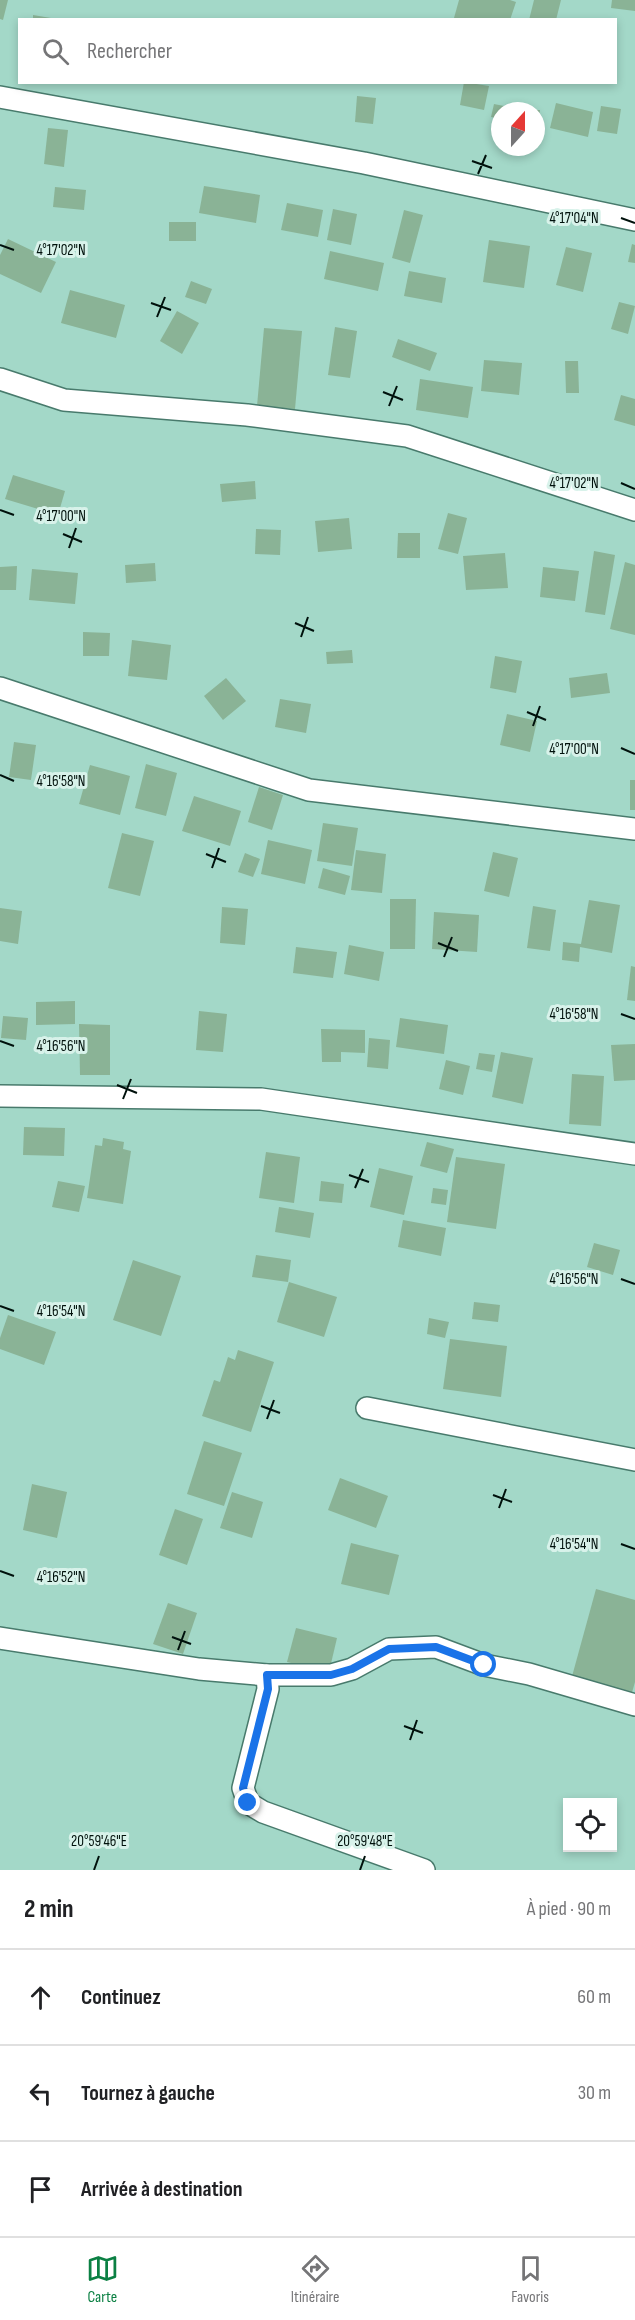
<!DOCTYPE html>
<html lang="fr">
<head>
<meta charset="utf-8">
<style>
  :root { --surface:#fff; --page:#f6f6f6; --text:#202124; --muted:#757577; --line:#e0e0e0; --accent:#0b8043 }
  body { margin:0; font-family:"Sofia Sans Condensed",sans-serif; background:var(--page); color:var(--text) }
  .controls { position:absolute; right:18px; bottom:18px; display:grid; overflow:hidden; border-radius:0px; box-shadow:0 3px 9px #0003 }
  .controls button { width:54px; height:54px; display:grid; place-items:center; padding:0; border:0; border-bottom:2px solid var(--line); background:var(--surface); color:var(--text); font:30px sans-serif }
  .compass { position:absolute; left:491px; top:102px; width:54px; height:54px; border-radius:50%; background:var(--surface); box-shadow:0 3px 9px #0003; rotate:21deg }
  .stop { position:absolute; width:18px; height:18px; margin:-14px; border:4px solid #1a73e8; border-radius:50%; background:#fff }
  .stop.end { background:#1a73e8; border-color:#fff; box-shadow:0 2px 6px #0008 }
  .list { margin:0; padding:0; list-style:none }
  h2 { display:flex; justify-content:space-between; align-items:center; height:78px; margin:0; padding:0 24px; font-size:26px }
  h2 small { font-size:20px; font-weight:400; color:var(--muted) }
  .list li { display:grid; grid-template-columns:39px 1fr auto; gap:18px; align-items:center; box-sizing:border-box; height:96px; padding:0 24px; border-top:2px solid var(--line) }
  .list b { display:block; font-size:22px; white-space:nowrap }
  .list em { font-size:20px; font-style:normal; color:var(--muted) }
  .icon { flex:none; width:33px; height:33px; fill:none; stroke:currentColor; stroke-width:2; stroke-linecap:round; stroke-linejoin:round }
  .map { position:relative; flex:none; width:635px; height:1870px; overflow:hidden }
  .search { position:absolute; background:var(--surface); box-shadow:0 3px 9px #0003; left:18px; right:18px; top:18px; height:66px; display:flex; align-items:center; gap:15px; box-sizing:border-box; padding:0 21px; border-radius:0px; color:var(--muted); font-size:22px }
  .sheet { height:366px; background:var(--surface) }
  nav { display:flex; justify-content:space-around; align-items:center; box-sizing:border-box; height:84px; border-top:2px solid var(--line); background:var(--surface); font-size:16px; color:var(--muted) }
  nav a { display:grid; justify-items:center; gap:3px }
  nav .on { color:var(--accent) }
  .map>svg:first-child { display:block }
  .building { fill:#8ab396 }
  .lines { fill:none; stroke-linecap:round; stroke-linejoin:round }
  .street-casing { stroke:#487a6c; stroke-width:24 }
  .street { stroke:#fff; stroke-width:21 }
  .route { stroke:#1a73e8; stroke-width:8 }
  .ticks { fill:none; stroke:#00110c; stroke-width:2 }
  .ticks-label { font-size:15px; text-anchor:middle; fill:#00110c; stroke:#d8f2ea; stroke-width:6; stroke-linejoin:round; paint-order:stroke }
</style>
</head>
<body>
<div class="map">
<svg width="635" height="1870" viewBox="0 0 635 1870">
  <rect width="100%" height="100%" fill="#a3d8c8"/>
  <g class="building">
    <polygon points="0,0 8,0 3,20 0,19"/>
    <polygon points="459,0 510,0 516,2 510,20 460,20 454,18"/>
    <polygon points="534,0 561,0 556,20 529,20"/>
    <polygon points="612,0 635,0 635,11 611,8"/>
    <polygon points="33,15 51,18 50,20 33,20"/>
    <polygon points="464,82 489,86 484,110 460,105"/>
    <polygon points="357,96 376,98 373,124 355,122"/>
    <polygon points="556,103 593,112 588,137 550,128"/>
    <polygon points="494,104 514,108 513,111 500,111 500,119 491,117"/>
    <polygon points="601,106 621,109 617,134 597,131"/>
    <polygon points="536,110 540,110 538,127 536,127"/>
    <polygon points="48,128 68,130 64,167 44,164"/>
    <polygon points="204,186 260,195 256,223 199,213"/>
    <polygon points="55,187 86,190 84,210 53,207"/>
    <polygon points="287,203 323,210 318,237 281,230"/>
    <polygon points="333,209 357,214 351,245 327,240"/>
    <polygon points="404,210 423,215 410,263 392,258"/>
    <rect x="169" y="222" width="27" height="19"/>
    <polygon points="8,239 56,262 41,293 0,274 0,255"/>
    <polygon points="489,240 530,246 524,288 483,282"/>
    <polygon points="632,244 635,245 635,263 628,262"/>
    <polygon points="566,247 592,253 583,292 556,285"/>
    <polygon points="330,251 384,263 378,291 324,279"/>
    <polygon points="409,271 446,278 442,303 404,296"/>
    <polygon points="191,281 212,289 206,304 185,297"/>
    <polygon points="70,290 125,305 116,338 61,323"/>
    <polygon points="619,302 635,306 628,334 611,329"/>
    <polygon points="177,311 199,323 182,354 160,341"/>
    <polygon points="335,327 357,331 350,378 328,375"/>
    <polygon points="264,328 302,331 295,409 257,406"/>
    <polygon points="398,339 437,353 430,371 392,357"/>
    <polygon points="484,360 522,363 519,395 481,391"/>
    <polygon points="565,361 578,361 579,393 566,393"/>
    <polygon points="420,379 473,387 468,418 416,410"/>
    <polygon points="621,395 635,399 635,426 614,420"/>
    <polygon points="13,475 65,491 58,515 5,499"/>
    <polygon points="255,481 256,499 222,502 220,484"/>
    <polygon points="448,513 467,518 458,554 438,549"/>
    <polygon points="349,518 352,549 318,552 315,521"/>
    <polygon points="256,529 281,530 280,555 255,554"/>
    <polygon points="398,533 420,533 420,558 397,558"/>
    <polygon points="594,551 615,555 605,615 585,612"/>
    <polygon points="505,553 508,588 466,590 463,556"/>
    <polygon points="625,562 635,565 635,635 610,629"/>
    <polygon points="155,563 156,581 126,583 125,565"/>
    <polygon points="17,566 16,590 0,590 0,567"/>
    <polygon points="543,567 579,571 575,601 540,597"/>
    <polygon points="32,569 78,573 75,604 29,600"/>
    <polygon points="83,632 110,633 109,656 83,656"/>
    <polygon points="132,640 171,645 167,680 128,676"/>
    <polygon points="352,650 353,663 327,664 326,652"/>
    <polygon points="495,656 522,661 516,693 490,688"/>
    <polygon points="607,673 610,693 571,698 569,678"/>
    <polygon points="226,678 246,701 223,720 204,696"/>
    <polygon points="280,699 311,704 306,733 275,727"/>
    <polygon points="507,714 537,721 530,752 500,745"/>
    <polygon points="14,742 36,745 31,780 9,777"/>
    <polygon points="146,764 177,773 166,816 135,808"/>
    <polygon points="90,765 130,776 120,815 79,804"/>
    <rect x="630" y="780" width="5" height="30"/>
    <polygon points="259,787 283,795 272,830 248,822"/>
    <polygon points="194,796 241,811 230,846 182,831"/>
    <polygon points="323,823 358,828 352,866 317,861"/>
    <polygon points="122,833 154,841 140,896 108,888"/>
    <polygon points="268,840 312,850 305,884 261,874"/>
    <polygon points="356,850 386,854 382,893 351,890"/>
    <polygon points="493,852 518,858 509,897 484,891"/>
    <polygon points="245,853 260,859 253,877 238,872"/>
    <polygon points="323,868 350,876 345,895 318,888"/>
    <polygon points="390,899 416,899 415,949 390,949"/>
    <polygon points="589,900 620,905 612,953 580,947 579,962 562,960 563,942 581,944"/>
    <polygon points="533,906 556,910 550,951 527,948"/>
    <polygon points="222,907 248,909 245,945 220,943"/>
    <polygon points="0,908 22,911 18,944 0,941"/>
    <polygon points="434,912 479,915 477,952 432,949"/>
    <polygon points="349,945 384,952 379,981 344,974"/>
    <polygon points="296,947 337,952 333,978 293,973"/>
    <polygon points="631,966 635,967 635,1001 627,1000"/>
    <polygon points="75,1001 75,1024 36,1025 36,1002"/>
    <polygon points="199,1011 227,1014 223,1052 196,1050"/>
    <polygon points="3,1016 28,1018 26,1040 1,1038"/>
    <polygon points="400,1018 448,1025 444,1054 396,1047"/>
    <polygon points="79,1024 110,1025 110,1075 80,1075"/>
    <polygon points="321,1029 365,1030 365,1053 341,1052 341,1062 322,1062"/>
    <polygon points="369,1038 390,1040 388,1069 367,1067"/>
    <polygon points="635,1044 635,1080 614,1081 611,1045"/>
    <polygon points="501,1052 533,1058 523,1104 492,1097"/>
    <polygon points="479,1053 495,1055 492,1072 476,1069"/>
    <polygon points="446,1060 470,1066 463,1095 439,1089"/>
    <polygon points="572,1074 604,1076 601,1126 569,1124"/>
    <polygon points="24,1127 65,1128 64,1156 23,1155"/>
    <polygon points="103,1138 124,1142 123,1149 131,1151 123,1204 87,1198 95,1145 102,1146"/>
    <polygon points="427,1142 454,1149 447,1173 420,1166"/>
    <polygon points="266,1152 300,1157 294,1203 259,1198"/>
    <polygon points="456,1157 505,1164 496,1229 447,1222"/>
    <polygon points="379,1168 413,1176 404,1215 370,1207"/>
    <polygon points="58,1181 85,1186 79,1212 52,1207"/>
    <polygon points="321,1181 344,1184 342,1203 319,1201"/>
    <polygon points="433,1188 448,1190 446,1205 431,1203"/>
    <polygon points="279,1207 314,1213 310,1238 275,1232"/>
    <polygon points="403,1220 446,1228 441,1256 398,1247"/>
    <polygon points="594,1243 620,1250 613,1275 587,1267"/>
    <polygon points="256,1255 291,1260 288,1282 252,1277"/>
    <polygon points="133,1260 181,1276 161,1336 113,1320"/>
    <polygon points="289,1282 337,1297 324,1337 277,1322"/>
    <polygon points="474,1302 500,1305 498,1322 472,1319"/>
    <polygon points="8,1315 56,1332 44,1365 0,1349 0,1338"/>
    <polygon points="429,1318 449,1322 445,1338 427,1334"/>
    <polygon points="450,1339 507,1346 501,1397 443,1389"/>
    <polygon points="238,1350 274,1362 251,1432 202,1416 214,1380 220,1382 228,1357 235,1360"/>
    <polygon points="204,1441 242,1453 224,1506 187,1494"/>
    <polygon points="340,1478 388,1496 376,1528 328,1510"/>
    <polygon points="32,1484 67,1492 57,1538 23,1530"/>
    <polygon points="232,1492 263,1502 252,1538 220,1528"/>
    <polygon points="175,1509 203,1519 187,1565 159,1555"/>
    <polygon points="351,1543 399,1555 389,1595 341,1584"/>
    <polygon points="596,1589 635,1600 635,1682 631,1696 571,1680"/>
    <polygon points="168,1603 197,1613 183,1654 153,1644"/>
    <polygon points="296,1628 337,1638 329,1672 287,1662"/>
  </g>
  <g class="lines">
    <g class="street-casing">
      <g id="street">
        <polyline points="0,97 364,163 635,220"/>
        <polyline points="0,379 64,400 247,415 407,436 635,510"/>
        <polyline points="0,688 309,790 635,829"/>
        <polyline points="0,1096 261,1099 635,1154"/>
        <polyline points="367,1408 635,1460"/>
        <polyline points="0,1638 199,1669 267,1675 331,1675 352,1669 389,1649 436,1647 484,1665 529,1674 635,1705"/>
        <polyline points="267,1675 268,1689 243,1788 248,1803 263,1812 424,1870"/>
      </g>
    </g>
    <use href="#street" class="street"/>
  </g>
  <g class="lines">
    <polyline class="route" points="248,1803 243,1788 268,1689 267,1675 331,1675 352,1669 389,1649 436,1647 484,1665"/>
  </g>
  <path class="ticks" d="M472,161L492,168M478,174L486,155M621,218L635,223M0,245L14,250M151,303L171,310M157,317L165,297M383,392L403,400M389,406L397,386M621,483L635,489M0,510L14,515M63,534L82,542M69,548L76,528M295,623L314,631M301,637L308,617M527,712L546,720M533,726L540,706M621,748L635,754M0,775L14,781M206,854L226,862M212,868L219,848M438,943L458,951M444,957L452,937M621,1014L635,1019M0,1041L14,1046M117,1085L137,1093M123,1099L131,1079M349,1175L369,1182M355,1188L363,1169M621,1279L635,1284M0,1306L14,1311M261,1406L280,1413M267,1419L274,1400M493,1495L512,1502M499,1508L506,1489M621,1544L635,1549M0,1571L14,1576M172,1637L191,1644M178,1650L185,1631M404,1726L423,1733M410,1740L417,1720M94,1870L99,1856M360,1870L365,1856"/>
  <g class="ticks-label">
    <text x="574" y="223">4°17'04"N</text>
    <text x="61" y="255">4°17'02"N</text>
    <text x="574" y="488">4°17'02"N</text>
    <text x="61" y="521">4°17'00"N</text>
    <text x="574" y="754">4°17'00"N</text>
    <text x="61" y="786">4°16'58"N</text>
    <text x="574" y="1019">4°16'58"N</text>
    <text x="61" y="1051">4°16'56"N</text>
    <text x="574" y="1284">4°16'56"N</text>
    <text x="61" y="1316">4°16'54"N</text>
    <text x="574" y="1549">4°16'54"N</text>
    <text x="61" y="1582">4°16'52"N</text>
    <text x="99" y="1846">20°59'46"E</text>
    <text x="365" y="1846">20°59'48"E</text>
  </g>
</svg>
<div class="controls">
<button><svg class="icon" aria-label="locate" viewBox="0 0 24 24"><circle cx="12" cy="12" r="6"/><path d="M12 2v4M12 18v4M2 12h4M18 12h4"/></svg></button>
</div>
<svg class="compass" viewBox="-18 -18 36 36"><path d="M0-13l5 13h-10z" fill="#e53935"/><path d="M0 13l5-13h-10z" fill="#757577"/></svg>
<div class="stop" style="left:484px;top:1665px"></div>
<div class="stop end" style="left:248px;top:1803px"></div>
<div class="search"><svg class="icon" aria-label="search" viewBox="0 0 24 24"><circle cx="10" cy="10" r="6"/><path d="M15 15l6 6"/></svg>Rechercher</div>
</div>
<section class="sheet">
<h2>2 min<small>À pied · 90 m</small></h2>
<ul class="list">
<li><svg class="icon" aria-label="ahead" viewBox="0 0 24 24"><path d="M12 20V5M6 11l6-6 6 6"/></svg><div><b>Continuez</b></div><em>60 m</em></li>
<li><svg class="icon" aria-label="left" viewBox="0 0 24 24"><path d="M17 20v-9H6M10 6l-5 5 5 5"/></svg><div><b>Tournez à gauche</b></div><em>30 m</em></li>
<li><svg class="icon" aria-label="arrive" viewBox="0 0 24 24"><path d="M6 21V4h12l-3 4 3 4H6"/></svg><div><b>Arrivée à destination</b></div></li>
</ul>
</section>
<nav>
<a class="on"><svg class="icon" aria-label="map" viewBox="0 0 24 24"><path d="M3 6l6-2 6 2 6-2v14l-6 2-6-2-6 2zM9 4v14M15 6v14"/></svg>Carte</a>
<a><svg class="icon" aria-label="directions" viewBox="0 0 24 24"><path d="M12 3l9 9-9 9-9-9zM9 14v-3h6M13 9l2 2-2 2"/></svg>Itinéraire</a>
<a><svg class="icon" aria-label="saved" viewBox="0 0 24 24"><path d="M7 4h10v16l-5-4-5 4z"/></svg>Favoris</a>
</nav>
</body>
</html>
